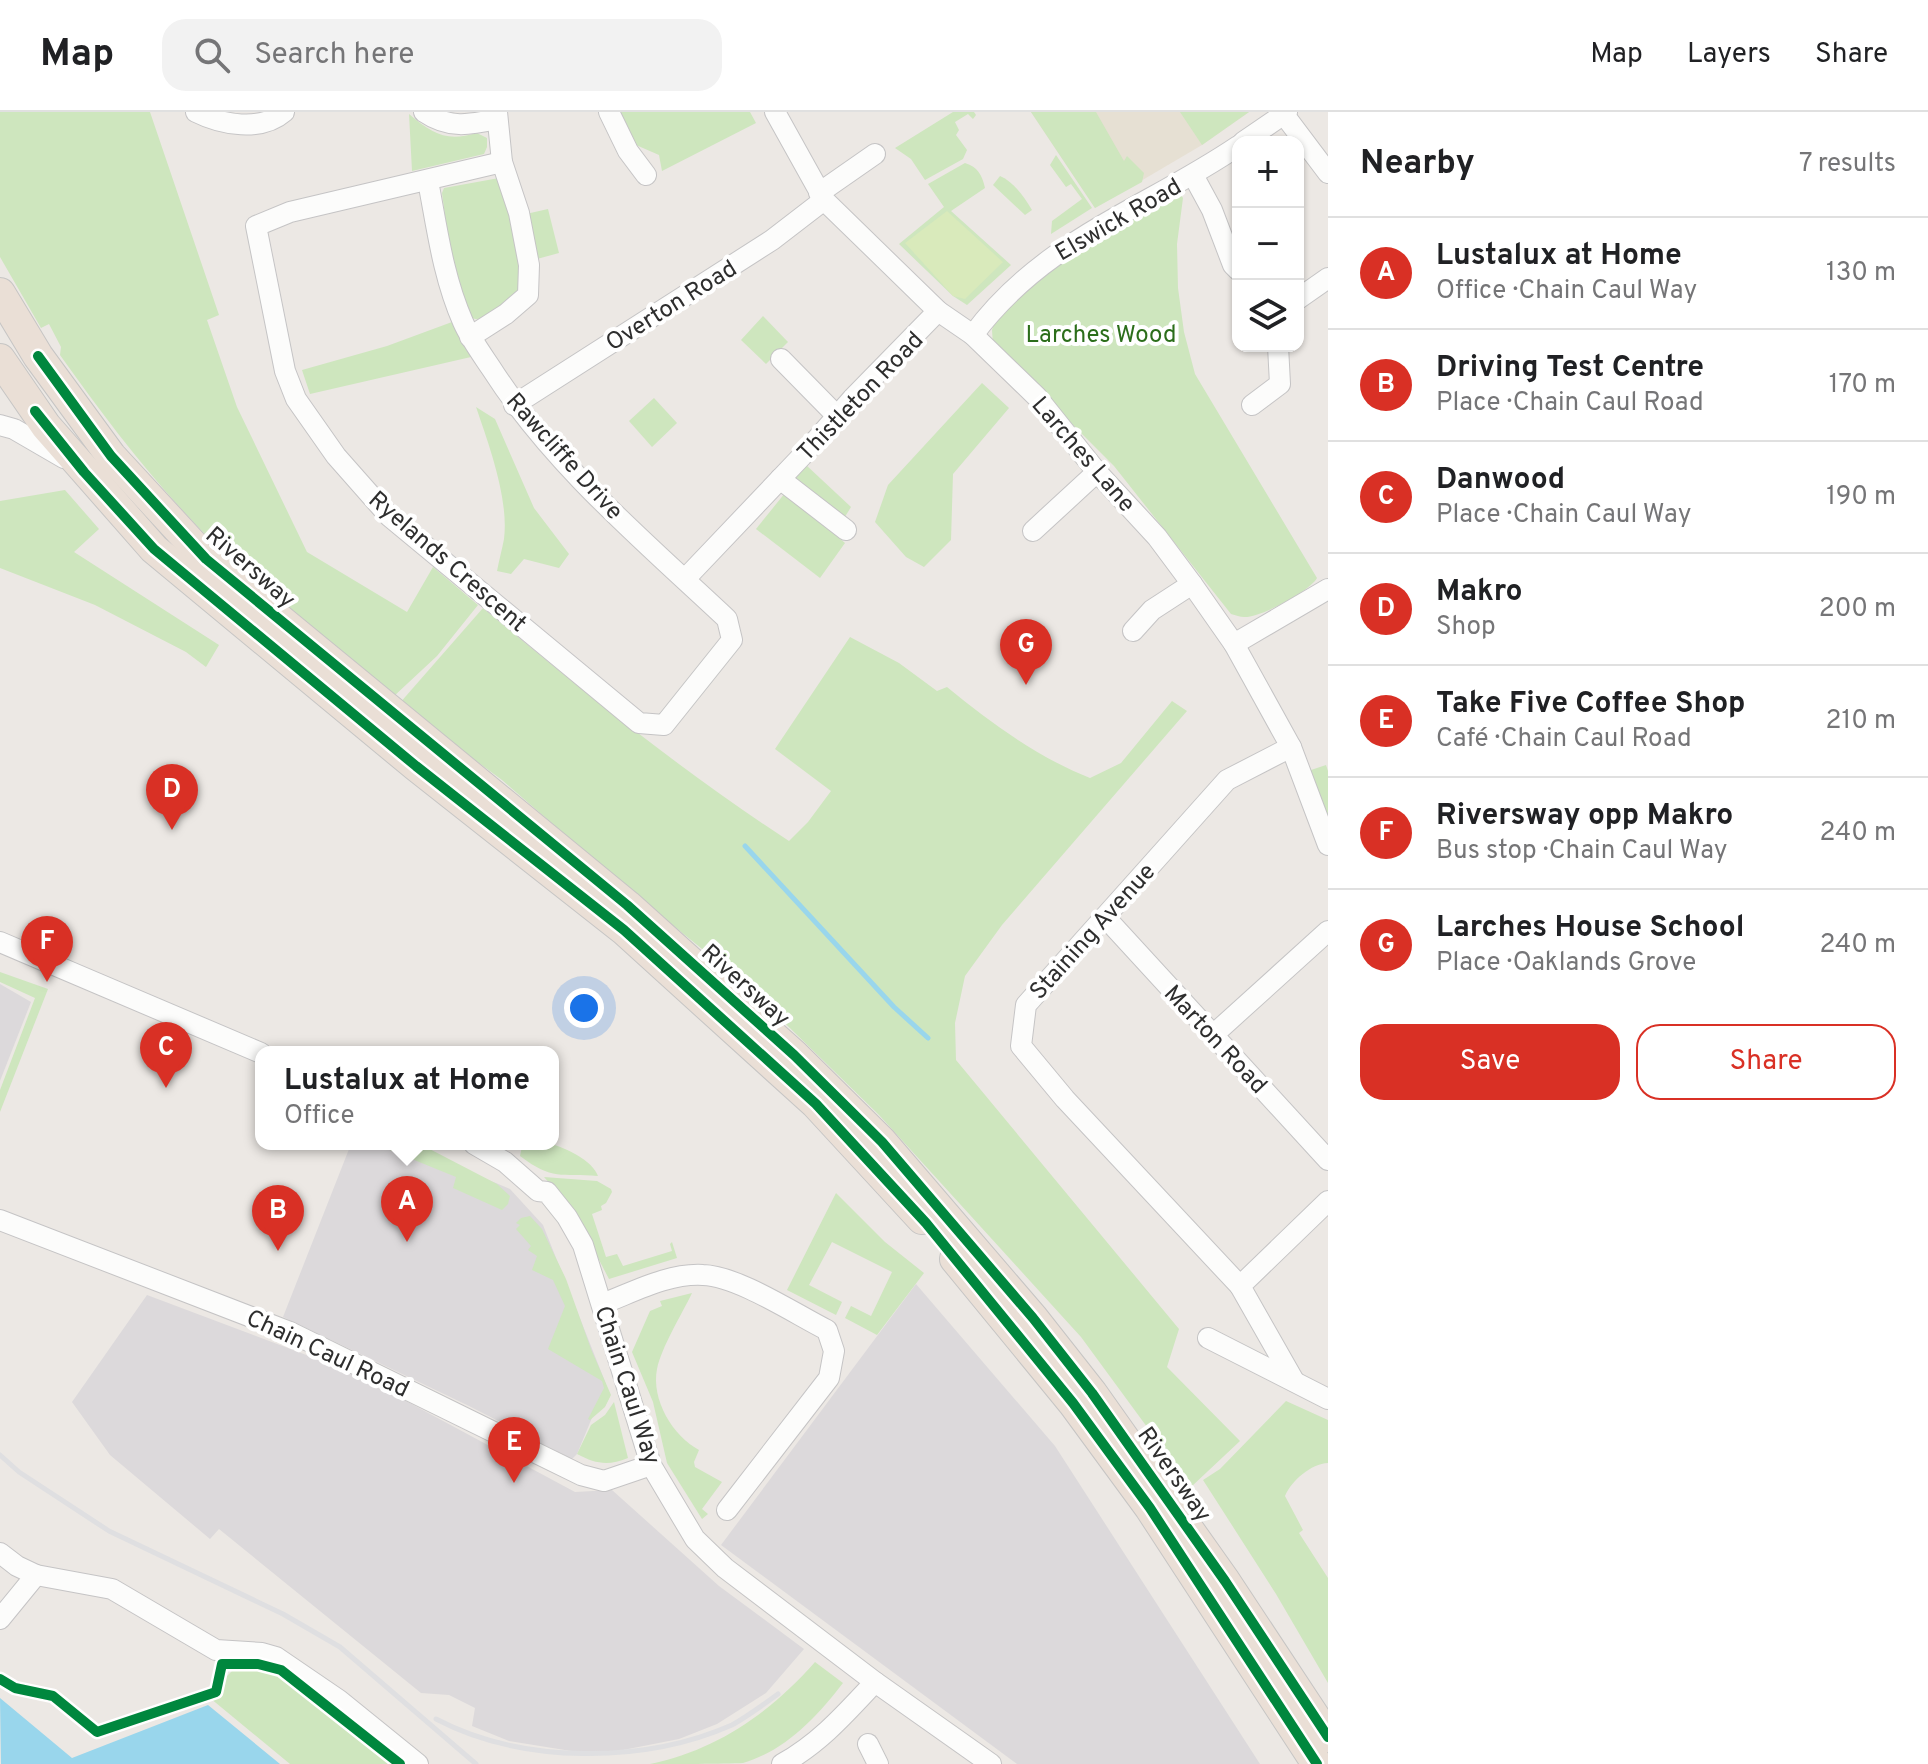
<!DOCTYPE html>
<html lang="en">
<head>
<meta charset="utf-8">
<style>
  :root { --surface:#fff; --page:#f2f2f2; --text:#202124; --muted:#757577; --line:#e0e0e0; --accent:#d93025 }
  body { margin:0; font-family:Overpass,sans-serif; background:var(--page); color:var(--text) }
  .controls { position:absolute; right:24px; top:24px; display:grid; overflow:hidden; border-radius:16px; box-shadow:0 2px 6px #0004 }
  .controls button { width:72px; height:72px; display:grid; place-items:center; padding:0; border:0; border-bottom:2px solid var(--line); background:var(--surface); color:var(--text); font:40px sans-serif }
  .you { position:absolute; left:584px; top:896px; width:28px; height:28px; margin:-20px; border:6px solid #fff; border-radius:50%; background:#1a73e8; box-shadow:0 0 0 12px #1a73e833 }
  .badge { display:grid; place-items:center; width:52px; height:52px; border-radius:50%; background:var(--accent); color:#fff; font-size:26px; font-weight:700 }
  .pin { position:absolute; translate:-50% -66px; filter:drop-shadow(0 2px 4px #0008) }
  .pin::after { content:''; position:absolute; top:42px; width:28px; height:24px; background:inherit; clip-path:polygon(0 0,100% 0,50% 100%) }
  .popup { position:absolute; left:255px; top:934px; width:304px; height:104px; box-sizing:border-box; display:grid; place-content:center; border-radius:16px; background:var(--surface); filter:drop-shadow(0 2px 6px #0005); font-size:26px; white-space:nowrap; color:var(--muted) }
  .popup b { font-size:30px; color:var(--text) }
  .popup::after { content:''; position:absolute; left:50%; top:100%; margin-left:-16px; border:16px solid transparent; border-top-color:var(--surface) }
  .list { margin:0; padding:0; list-style:none }
  h2 { display:flex; justify-content:space-between; align-items:center; height:104px; margin:0; padding:0 32px; font-size:34px }
  h2 small { font-size:26px; font-weight:400; color:var(--muted) }
  .list li { display:grid; grid-template-columns:52px 1fr auto; gap:24px; align-items:center; box-sizing:border-box; height:112px; padding:0 32px; border-top:2px solid var(--line) }
  .list b { display:block; font-size:30px; white-space:nowrap }
  .list p { margin:0; font-size:26px; white-space:nowrap; color:var(--muted) }
  .list em { font-size:26px; font-style:normal; color:var(--muted) }
  .actions { display:flex; gap:16px; padding:24px 32px }
  .actions a { flex:1; padding:18px 0; border:2px solid var(--accent); border-radius:24px; text-align:center; font-size:28px; color:var(--accent) }
  .actions .main { background:var(--accent); color:#fff }
  .icon { flex:none; width:44px; height:44px; fill:none; stroke:currentColor; stroke-width:2; stroke-linecap:round; stroke-linejoin:round }
  .map { position:relative; flex:none; width:1328px; height:1652px; overflow:hidden }
  header { display:flex; align-items:center; gap:48px; box-sizing:border-box; height:112px; padding:0 40px; background:var(--surface); border-bottom:2px solid var(--line) }
  header strong { font-size:38px }
  nav { display:flex; gap:44px; margin-inline-start:auto; font-size:28px }
  .search { width:560px; height:72px; background:var(--page); display:flex; align-items:center; gap:20px; box-sizing:border-box; padding:0 28px; border-radius:24px; color:var(--muted); font-size:30px }
  main { display:flex }
  aside { flex:1; background:var(--surface) }
  .map>svg:first-child { display:block }
  .industrial { fill:#dcd9db }
  .education { fill:#e6e0d3 }
  .green { fill:#cee6be }
  .pitch { fill:#d9eabb }
  .water { fill:#99d6ec }
  .lines { fill:none; stroke-linecap:round; stroke-linejoin:round }
  .stream { stroke:#99d6ec; stroke-width:5 }
  .minor-casing { stroke:#c5c4c5; stroke-width:22 }
  .highway-casing { stroke:#c6c5c4; stroke-width:32 }
  .minor { stroke:#fcfcfb; stroke-width:20 }
  .highway { stroke:#eadfd6; stroke-width:30 }
  .rail { stroke:#dfdfe1; stroke-width:5 }
  .cycleway-casing { stroke:#fff; stroke-width:15 }
  .cycleway { stroke:#00873e; stroke-width:10 }
  .labels { text-anchor:middle; stroke-width:8; stroke-linejoin:round; paint-order:stroke }
  .street-label { font-size:24px; fill:#2e2e2e; stroke:#fff }
  .park-label { font-size:24px; fill:#2c6e1b; stroke:#fff }
</style>
</head>
<body>
<header>
<strong>Map</strong>
<div class="search"><svg class="icon" aria-label="search" viewBox="0 0 24 24"><circle cx="10" cy="10" r="6"/><path d="M15 15l6 6"/></svg>Search here</div>
<nav><a>Map</a><a>Layers</a><a>Share</a></nav>
</header>
<main>
<div class="map">
<svg width="1328" height="1652" viewBox="0 0 1328 1652">
  <rect width="100%" height="100%" fill="#ece8e4"/>
  <g class="industrial">
    <polygon points="0,872 31,890 0,969"/>
    <polygon points="351,1032 404,1032 510,1077 543,1113 606,1272 577,1342 572,1347 469,1294 283,1205"/>
    <polygon points="916,1172 1055,1334 1260,1652 1017,1652 721,1433"/>
    <polygon points="147,1183 354,1261 575,1380 612,1378 719,1474 804,1537 766,1581 717,1612 679,1627 618,1639 571,1639 509,1629 472,1614 475,1596 449,1583 421,1581 219,1417 210,1427 110,1343 72,1290"/>
  </g>
  <polygon class="education" points="1031,0 1249,0 1202,33 1095,96"/>
  <g class="green">
    <path d="M0,0H150L219,203L207,208L237,295L307,440L407,500L433,455L478,493L437,544L393,585C337,540 280,496 229,446C165,385 111,315 60,243L61,235L49,212L41,216L0,145Z"/>
    <polygon points="621,0 750,0 756,11 662,59 659,43 636,33"/>
    <polygon points="953,0 974,0 976,3 973,7 968,2 955,10 959,18 956,23 967,38 963,47 925,68 911,47 895,36"/>
    <polygon points="1031,0 1096,0 1124,49 1127,44 1144,61 1142,70 1095,96"/>
    <polygon points="1180,0 1249,0 1202,33"/>
    <path d="M409,2C433,22 446,30 477,21L487,26V35L484,42L412,59Z"/>
    <polygon points="1056,43 1092,96 1051,122 1052,109 1082,87 1071,72 1066,75 1050,53"/>
    <path d="M965,51C978,55 982,63 985,76L951,99L1011,153L967,193L953,184L899,132L944,95L928,72Z"/>
    <path d="M1000,64C1014,70 1024,85 1032,98L1025,103L993,73Z"/>
    <polygon points="499,66 525,158 521,184 485,209 471,206 450,143 442,81 444,76"/>
    <path d="M1179,80L1183,86L1177,132L1178,176L1184,220L1195,262L1317,466C1310,479 1260,506 1244,505C1240,505 1236,503 1231,502L1114,354L993,233L992,218L997,204L1045,160L1083,133Z"/>
    <polygon points="548,97 559,141 537,147 526,102"/>
    <polygon points="763,204 788,230 766,252 741,228"/>
    <polygon points="452,210 471,245 310,282 302,258 387,234"/>
    <polygon points="982,271 1009,296 953,362 951,428 924,455 906,445 875,410 888,373"/>
    <polygon points="654,286 677,311 652,335 629,309"/>
    <path d="M476,295L495,307L534,396L569,442L559,456L524,447L511,462L497,459C499,448 502,438 504,427C509,387 489,333 476,295Z"/>
    <polygon points="806,353 851,395 843,408 797,372 796,365"/>
    <polygon points="65,378 99,417 74,440 219,533 206,555 186,540 95,493 0,456 0,389"/>
    <polygon points="785,381 845,431 820,466 756,417"/>
    <path d="M483,496C581,578 682,659 789,729L808,710L831,679L775,637L850,525L899,551L937,579L947,575C991,611 1037,645 1090,666L1121,651L1172,589L1187,599L1002,813L965,864L955,911L956,948L1179,1217L1167,1255L1240,1329L1191,1375L1081,1225L879,1003L754,881L712,845L628,777L502,668L399,592Z"/>
    <polygon points="1326,653 1328,659 1328,733 1299,662"/>
    <polygon points="0,860 48,877 0,1000 0,978 35,886 0,870"/>
    <polygon points="375,1032 420,1032 497,1072 510,1084 508,1092 502,1098 453,1076 456,1065"/>
    <path d="M518,1032C528,1035 539,1030 550,1032C565,1035 593,1049 598,1064C560,1061 553,1069 520,1044L522,1034Z"/>
    <polygon points="544,1065 597,1069 611,1077 612,1080 606,1091 601,1094 602,1098 592,1102 606,1145 617,1142 623,1154 672,1139 670,1132 672,1130 677,1146 609,1167 572,1096"/>
    <polygon points="836,1081 885,1130 924,1161 877,1223 845,1206 851,1194 871,1204 892,1160 832,1130 809,1173 842,1190 836,1203 787,1178"/>
    <polygon points="530,1104 542,1117 566,1167 591,1237 611,1283 605,1295 590,1308 588,1307 604,1276 602,1269 548,1237 565,1194 553,1168 532,1158 537,1144 528,1138 531,1134 516,1117 520,1113 516,1111 521,1106"/>
    <path d="M692,1181C681,1204 662,1234 657,1257C651,1288 673,1324 699,1338L694,1350L695,1355L722,1370L702,1397L708,1402L702,1407L667,1351L653,1290L632,1240L650,1199L662,1194L660,1189Z"/>
    <path d="M1286,1289L1328,1308V1351C1311,1352 1292,1368 1285,1384L1303,1418L1299,1421L1328,1466V1571L1276,1482L1203,1368L1220,1357Z"/>
    <path d="M614,1290L628,1346C608,1354 596,1352 577,1342L591,1313L605,1303Z"/>
    <path d="M815,1550L843,1571C817,1605 785,1639 743,1651C723,1652 673,1652 650,1652C717,1638 770,1601 815,1550Z"/>
    <polygon points="235,1556 257,1556 279,1562 389,1652 290,1652 210,1586 220,1583 227,1564"/>
  </g>
  <polygon class="pitch" points="947,99 1003,150 965,187 953,184 905,131"/>
  <polygon class="water" points="0,1586 72,1646 208,1593 280,1652 1,1652"/>
  <g class="lines">
    <polyline class="stream" points="745,734 894,895 928,926"/>
    <g class="minor-casing">
      <g id="minor">
        <path d="M196,0C222,13 261,20 284,0"/>
        <path d="M424,0C449,17 469,13 497,7"/>
        <polyline points="609,0 628,39 646,63"/>
        <polyline points="775,0 824,88 938,199 973,223 1037,285 1097,360 1157,425 1192,472 1234,532 1291,635 1328,733"/>
        <polyline points="1282,0 1328,61"/>
        <polyline points="1243,30 1287,0"/>
        <polyline points="1193,63 1212,98 1233,153 1238,158"/>
        <path d="M428,69C437,116 443,165 463,210C470,226 481,241 491,256C553,353 644,429 727,507L732,528L664,613L639,611L389,404L336,344L296,287L285,259L256,114L290,100L502,50"/>
        <polyline points="819,81 875,42"/>
        <polyline points="1298,187 1328,166"/>
        <path d="M973,223C1043,128 1145,97 1238,34"/>
        <polyline points="470,225 506,202 528,183 529,153 519,101 502,50 497,0"/>
        <polyline points="781,247 837,304"/>
        <polyline points="514,293 772,128 824,88"/>
        <polyline points="1252,293 1280,272 1278,234"/>
        <polyline points="0,313 14,317 64,346"/>
        <polyline points="780,367 846,418"/>
        <polyline points="1033,419 1097,360"/>
        <polyline points="685,467 802,344 852,287 938,199"/>
        <polyline points="1133,519 1152,498 1192,472"/>
        <polyline points="1234,532 1328,477"/>
        <polyline points="1105,805 1328,1048"/>
        <polyline points="0,830 261,941"/>
        <polyline points="1213,923 1328,819"/>
        <polyline points="474,1032 505,1050 538,1079 547,1080 567,1105 583,1133 651,1353 695,1427 725,1456 875,1570 991,1652"/>
        <polyline points="0,1108 290,1220 581,1363 604,1369 651,1353"/>
        <polyline points="1240,1174 1065,987 1021,934 1026,893 1227,668 1291,635"/>
        <path d="M602,1192C634,1180 668,1161 703,1163C738,1164 795,1202 827,1218L834,1239L829,1266L727,1398"/>
        <polyline points="1208,1226 1328,1287"/>
        <polyline points="1294,1269 1240,1174 1328,1089"/>
        <polyline points="0,1441 17,1454 36,1463 112,1477 216,1538 262,1541 276,1545 339,1588 418,1652"/>
        <polyline points="0,1507 36,1463"/>
        <polyline points="868,1632 878,1652"/>
        <path d="M782,1652C820,1631 846,1601 875,1570"/>
      </g>
    </g>
    <g class="highway-casing">
      <g id="highway">
        <polyline points="0,181 38,244 111,344 206,447 627,793 794,943 882,1030 1033,1206 1092,1281 1225,1469 1328,1625"/>
        <polyline points="0,247 46,314 154,437 416,654 624,818 816,992 922,1107"/>
        <polyline points="955,1147 1073,1291 1150,1396 1317,1652"/>
      </g>
    </g>
    <use href="#minor" class="minor"/>
    <use href="#highway" class="highway"/>
    <g class="rail">
      <polyline points="0,1343 19,1360 109,1419 283,1502 340,1535 476,1652"/>
      <path d="M436,1607C522,1652 643,1652 732,1613C748,1604 763,1593 778,1582"/>
    </g>
    <g class="cycleway-casing">
      <g id="cycleway">
        <polyline points="38,244 111,344 206,447 627,793 794,943 882,1030 1033,1206 1092,1281 1225,1469 1328,1625"/>
        <polyline points="35,299 84,360 154,437 416,654 624,818 816,992 926,1111 1073,1291 1150,1396 1317,1652"/>
        <polyline points="0,1567 15,1576 53,1584 97,1620 216,1580 222,1552 258,1552 281,1558 400,1652"/>
      </g>
    </g>
    <use href="#cycleway" class="cycleway"/>
  </g>
  <g class="labels">
    <g class="street-label">
      <text transform="translate(1118 107) rotate(-30)" y="8">Elswick Road</text>
      <text transform="translate(671 193) rotate(-32)" y="8">Overton Road</text>
      <text transform="translate(860 284) rotate(-46)" y="8">Thistleton Road</text>
      <text transform="translate(1084 342) rotate(49)" y="8">Larches Lane</text>
      <text transform="translate(565 344) rotate(48)" y="8">Rawcliffe Drive</text>
      <text transform="translate(448 449) rotate(41)" y="8">Ryelands Crescent</text>
      <text transform="translate(251 455) rotate(41)" y="8">Riversway</text>
      <text transform="translate(1092 819) rotate(-48)" y="8">Staining Avenue</text>
      <text transform="translate(746 873) rotate(42)" y="8">Riversway</text>
      <text transform="translate(1216 927) rotate(47)" y="8">Marton Road</text>
      <text transform="translate(328 1241) rotate(25)" y="8">Chain Caul Road</text>
      <text transform="translate(628 1273) rotate(72)" y="8">Chain Caul Way</text>
      <text transform="translate(1175 1362) rotate(55)" y="8">Riversway</text>
    </g>
    <g class="park-label">
      <text x="1101" y="230">Larches Wood</text>
    </g>
  </g>
</svg>
<div class="controls">
<button>+</button>
<button>−</button>
<button><svg class="icon" aria-label="layers" viewBox="0 0 24 24"><path d="M12 4l9 5-9 5-9-5zM3 14l9 5 9-5"/></svg></button>
</div>
<div class="you"></div>
<div class="pin badge" style="left:407px;top:1130px">A</div>
<div class="popup"><b>Lustalux at Home</b>Office</div>
<div class="pin badge" style="left:278px;top:1139px">B</div>
<div class="pin badge" style="left:166px;top:976px">C</div>
<div class="pin badge" style="left:172px;top:718px">D</div>
<div class="pin badge" style="left:514px;top:1371px">E</div>
<div class="pin badge" style="left:47px;top:870px">F</div>
<div class="pin badge" style="left:1026px;top:573px">G</div>
</div>
<aside>
<h2>Nearby<small>7 results</small></h2>
<ul class="list">
<li><span class="badge">A</span><div><b>Lustalux at Home</b><p>Office · Chain Caul Way</p></div><em>130 m</em></li>
<li><span class="badge">B</span><div><b>Driving Test Centre</b><p>Place · Chain Caul Road</p></div><em>170 m</em></li>
<li><span class="badge">C</span><div><b>Danwood</b><p>Place · Chain Caul Way</p></div><em>190 m</em></li>
<li><span class="badge">D</span><div><b>Makro</b><p>Shop</p></div><em>200 m</em></li>
<li><span class="badge">E</span><div><b>Take Five Coffee Shop</b><p>Café · Chain Caul Road</p></div><em>210 m</em></li>
<li><span class="badge">F</span><div><b>Riversway opp Makro</b><p>Bus stop · Chain Caul Way</p></div><em>240 m</em></li>
<li><span class="badge">G</span><div><b>Larches House School</b><p>Place · Oaklands Grove</p></div><em>240 m</em></li>
</ul>
<div class="actions"><a class="main">Save</a><a>Share</a></div>
</aside>
</main>
</body>
</html>
